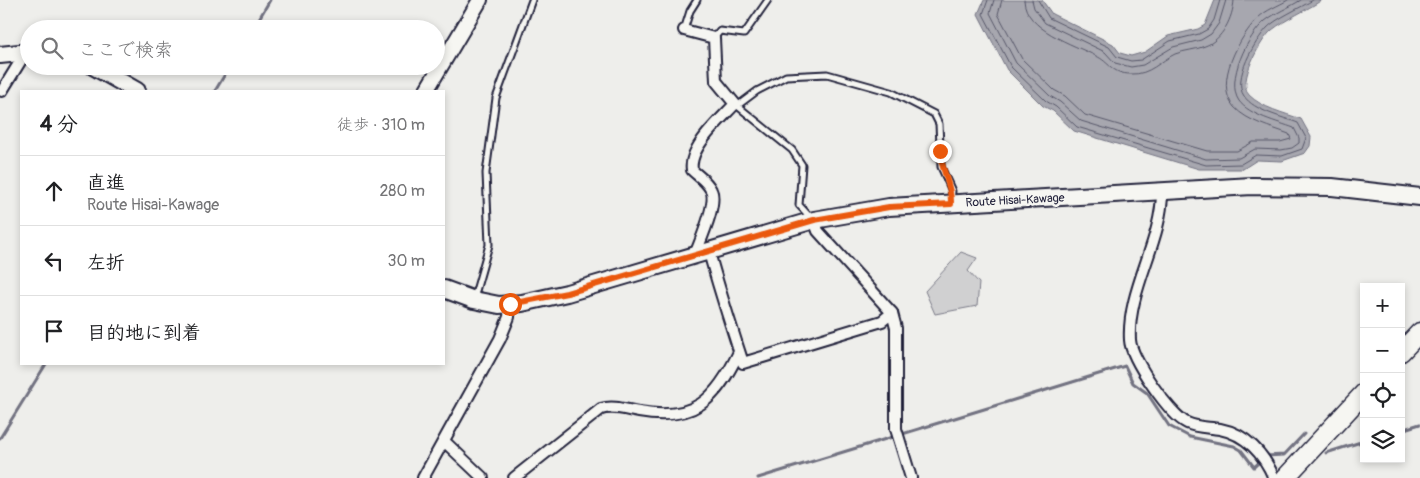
<!DOCTYPE html>
<html lang="ja">
<head>
<meta charset="utf-8">
<style>
  :root { --surface:#fff; --page:#f2f2f2; --text:#202124; --muted:#757577; --line:#e0e0e0 }
  body { margin:0; font-family:Pangolin,"Klee One",sans-serif; background:var(--page); color:var(--text) }
  .controls { position:absolute; right:15px; bottom:15px; display:grid; overflow:hidden; border-radius:0px; box-shadow:0 2px 8px #0003 }
  .controls button { width:45px; height:45px; display:grid; place-items:center; padding:0; border:0; border-bottom:1px solid var(--line); background:var(--surface); color:var(--text); font:25px sans-serif }
  .stop { position:absolute; width:15px; height:15px; margin:-11px; border:4px solid #ea580c; border-radius:50%; background:#fff }
  .stop.end { background:#ea580c; border-color:#fff; box-shadow:0 1px 5px #0008 }
  .list { margin:0; padding:0; list-style:none }
  h2 { display:flex; justify-content:space-between; align-items:center; height:65px; margin:0; padding:0 20px; font-size:21px }
  h2 small { font-size:16px; font-weight:400; color:var(--muted) }
  .list li { display:grid; grid-template-columns:32px 1fr auto; gap:15px; align-items:center; box-sizing:border-box; height:70px; padding:0 20px; border-top:1px solid var(--line) }
  .list b { display:block; font-size:19px; white-space:nowrap }
  .list p { margin:0; font-size:16px; white-space:nowrap; color:var(--muted) }
  .list em { font-size:16px; font-style:normal; color:var(--muted) }
  .icon { flex:none; width:28px; height:28px; fill:none; stroke:currentColor; stroke-width:2; stroke-linecap:round; stroke-linejoin:round }
  .map { position:relative; flex:none; width:1420px; height:478px; overflow:hidden }
  .search { position:absolute; background:var(--surface); box-shadow:0 2px 8px #0003; left:20px; top:20px; width:425px; height:55px; display:flex; align-items:center; gap:12px; box-sizing:border-box; padding:0 18px; border-radius:28px; color:var(--muted); font-size:19px }
  .panel { position:absolute; background:var(--surface); box-shadow:0 2px 8px #0003; left:20px; top:90px; width:425px; height:275px; border-radius:0px }
  .map>svg:first-child { display:block }
  .green { fill:#d0d0d1; stroke:#797986 }
  .water { fill:#a7a7af; stroke:#727281 }
  .lines { fill:none; stroke-linecap:round; stroke-linejoin:round }
  .shore { stroke:#575769; stroke-width:1 }
  .stream { stroke:#727281; stroke-width:3 }
  .service-casing { stroke:#22223b; stroke-width:9 }
  .minor-casing { stroke:#22223b; stroke-width:14 }
  .tertiary-casing { stroke:#22223b; stroke-width:18 }
  .primary-casing { stroke:#22223b; stroke-width:20 }
  .trunk-casing { stroke:#22223b; stroke-width:21 }
  .service { stroke:#f6f6f2; stroke-width:5 }
  .minor { stroke:#f6f6f2; stroke-width:10 }
  .tertiary { stroke:#f6f6f2; stroke-width:14 }
  .primary { stroke:#f6f6f2; stroke-width:16 }
  .trunk { stroke:#f6f6f2; stroke-width:18 }
  .route { stroke:#ea580c; stroke-width:6 }
  .labels { text-anchor:middle; stroke-width:5; stroke-linejoin:round; paint-order:stroke }
  .street-label { font-size:12px; fill:#22223b; stroke:#f6f6f2 }
</style>
</head>
<body>
<div class="map">
<svg width="1420" height="478" viewBox="0 0 1420 478">
  <rect width="100%" height="100%" fill="#eeeeeb"/>
  <filter id="ink" filterUnits="userSpaceOnUse"><feTurbulence type="fractalNoise" baseFrequency=".02" numOctaves="2"/><feDisplacementMap in="SourceGraphic" scale="10" xChannelSelector="R" yChannelSelector="G"/><feConvolveMatrix kernelMatrix="1 2 1 2 8 2 1 2 1" color-interpolation-filters="sRGB"/></filter>
  <g filter="url(#ink)">
    <polygon class="green" points="961,252 977,258 968,271 979,283 977,306 935,314 925,291"/>
    <path class="water" d="M984,0H1042L1052,14L1113,44L1120,53L1131,56L1145,52L1168,36L1198,29L1205,25L1215,0H1322C1307,10 1286,19 1272,30C1261,39 1237,82 1249,95C1262,108 1284,113 1301,119L1311,137L1310,146L1305,153L1282,161L1257,160L1243,169H1199L1074,131L1053,111L1043,106L1007,70L978,14Z"/>
    <g class="lines">
      <g class="shore">
        <path d="M988,0L983,14L1011,67L1046,101L1056,107L1077,127L1206,165L1241,164L1256,155L1282,156L1302,149L1306,138L1298,123C1283,117 1254,111 1244,96C1232,79 1255,41 1267,28C1275,19 1302,7 1313,0"/>
        <path d="M994,0L990,13L1016,63L1050,96L1060,102L1081,121L1206,159L1239,158L1255,149L1281,150L1292,148L1299,143V138L1294,128C1278,122 1249,115 1239,101C1225,81 1248,35 1265,21C1275,13 1290,7 1301,0"/>
        <path d="M1002,0L998,14L1022,59L1054,90L1065,96L1085,115L1207,151H1237L1253,142H1280L1291,139L1289,134C1271,127 1248,122 1234,107C1213,83 1240,36 1258,18C1266,10 1278,6 1288,0"/>
        <path d="M1024,0C1025,30 1073,44 1096,56C1110,62 1111,74 1131,74C1150,75 1160,61 1175,54C1185,50 1196,50 1205,46C1222,40 1233,18 1234,0"/>
        <polyline points="1032,0 1034,8 1045,23 1105,52 1115,63 1131,67 1143,65 1173,47 1201,40 1211,34 1219,23 1226,0"/>
        <polyline points="1038,0 1049,18 1109,47 1117,57 1131,61 1141,60 1170,41 1199,34 1208,29 1214,20 1220,0"/>
      </g>
      <g class="stream">
        <polyline points="253,29 270,0"/>
        <polyline points="215,91 230,66"/>
        <polyline points="1401,430 1420,424"/>
        <polyline points="0,438 46,364"/>
        <polyline points="1326,453 1364,441"/>
        <polyline points="758,478 1125,366 1133,383 1147,393 1169,426 1190,437 1234,446 1241,450 1254,467 1266,456 1284,455 1304,434"/>
      </g>
      <g class="service-casing">
        <g id="service">
          <polyline points="684,30 690,11 697,0"/>
          <polyline points="714,38 720,31 744,34 768,0"/>
          <polyline points="735,104 792,150 802,165 799,205 811,218"/>
          <polyline points="737,106 757,91 786,76 827,74 891,92 934,114 939,124 941,167 952,191 951,201"/>
          <polyline points="474,298 489,245 486,173 496,98 532,0"/>
        </g>
      </g>
      <g class="minor-casing">
        <g id="minor">
          <path d="M684,30L714,38L716,81L735,104C721,119 688,148 692,170C698,176 707,181 711,190C718,203 700,241 695,255"/>
          <polyline points="2,91 26,52"/>
          <path d="M1162,192C1162,242 1127,290 1130,340C1131,359 1170,415 1187,423C1197,428 1209,427 1220,429C1246,434 1264,454 1274,478"/>
          <polyline points="814,220 818,231 892,313 896,328 896,429 911,478"/>
          <path d="M709,252C719,289 731,326 743,363L882,321L892,313"/>
          <polyline points="444,441 483,478"/>
          <polyline points="423,478 500,339 509,317 510,304"/>
          <path d="M514,478L601,409C613,405 627,410 639,412C694,422 716,400 739,352"/>
        </g>
      </g>
      <g class="tertiary-casing">
        <polyline id="tertiary" points="426,91 480,0"/>
      </g>
      <g class="primary-casing">
        <g id="primary">
          <polyline points="0,55 29,52"/>
          <polyline points="93,66 137,91"/>
          <polyline points="444,289 474,300 499,305 522,303 567,293 814,220 889,207 1252,186 1332,187 1420,197"/>
        </g>
      </g>
      <g class="trunk-casing">
        <g id="trunk">
          <polyline points="1401,352 1420,332"/>
          <polyline points="1285,478 1364,393"/>
        </g>
      </g>
      <use href="#service" class="service"/>
      <use href="#minor" class="minor"/>
      <use href="#tertiary" class="tertiary"/>
      <use href="#primary" class="primary"/>
      <use href="#trunk" class="trunk"/>
    </g>
  </g>
  <g class="lines" filter="url(#ink)">
    <path class="route" d="M510,304L567,293L814,220L889,207L951,204C952,185 941,170 940,151"/>
  </g>
  <g class="labels">
    <g class="street-label">
      <text transform="translate(1015 200) rotate(-3)" y="4">Route Hisai-Kawage</text>
    </g>
  </g>
</svg>
<div class="controls">
<button>+</button>
<button>−</button>
<button><svg class="icon" aria-label="locate" viewBox="0 0 24 24"><circle cx="12" cy="12" r="6"/><path d="M12 2v4M12 18v4M2 12h4M18 12h4"/></svg></button>
<button><svg class="icon" aria-label="layers" viewBox="0 0 24 24"><path d="M12 4l9 5-9 5-9-5zM3 14l9 5 9-5"/></svg></button>
</div>
<div class="stop" style="left:510px;top:304px"></div>
<div class="stop end" style="left:940px;top:151px"></div>
<div class="search"><svg class="icon" aria-label="search" viewBox="0 0 24 24"><circle cx="10" cy="10" r="6"/><path d="M15 15l6 6"/></svg>ここで検索</div>
<section class="panel">
<h2>4 分<small>徒歩 · 310 m</small></h2>
<ul class="list">
<li><svg class="icon" aria-label="ahead" viewBox="0 0 24 24"><path d="M12 20V5M6 11l6-6 6 6"/></svg><div><b>直進</b><p>Route Hisai-Kawage</p></div><em>280 m</em></li>
<li><svg class="icon" aria-label="left" viewBox="0 0 24 24"><path d="M17 20v-9H6M10 6l-5 5 5 5"/></svg><div><b>左折</b></div><em>30 m</em></li>
<li><svg class="icon" aria-label="arrive" viewBox="0 0 24 24"><path d="M6 21V4h12l-3 4 3 4H6"/></svg><div><b>目的地に到着</b></div></li>
</ul>
</section>
</div>
</body>
</html>
